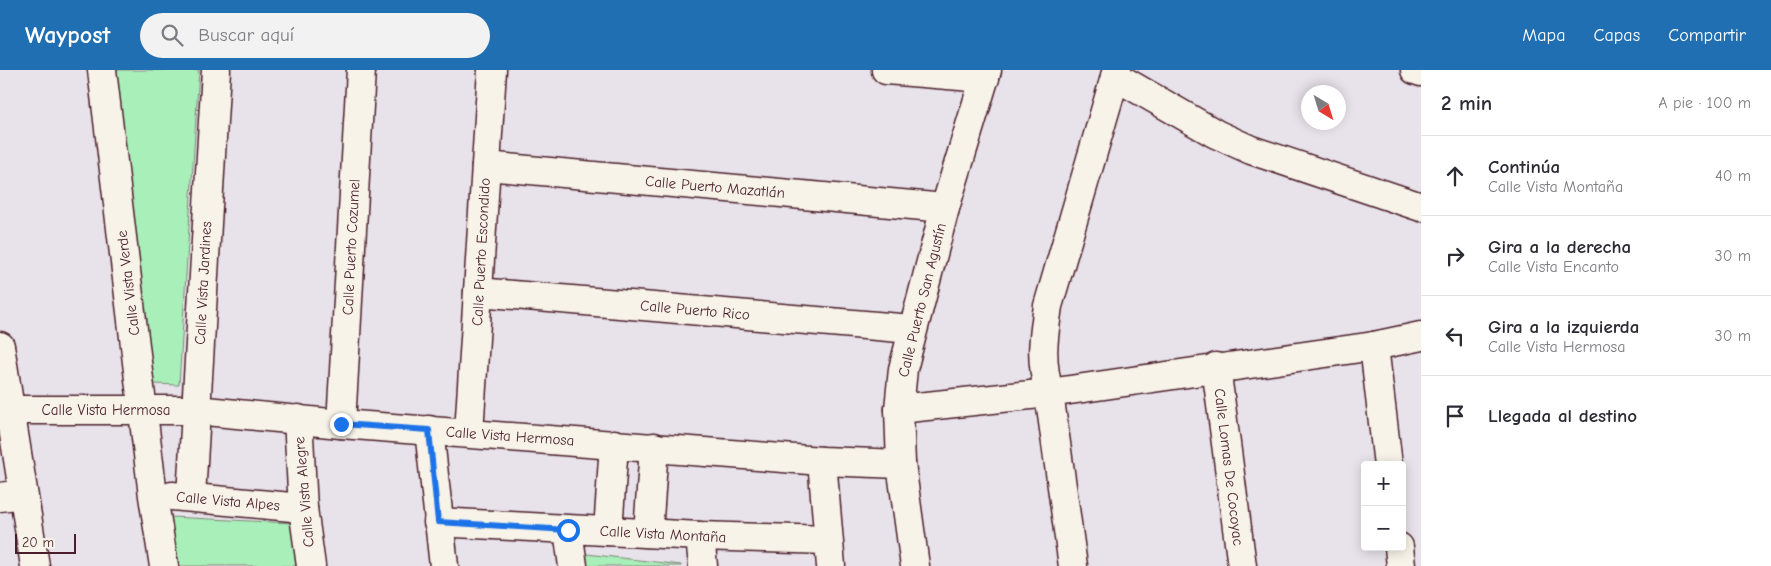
<!DOCTYPE html>
<html lang="es">
<head>
<meta charset="utf-8">
<style>
  :root { --surface:#fff; --page:#f2f2f3; --text:#2b2b33; --muted:#7c7c81; --line:#e1e1e2; --accent:#1f6fb2 }
  body { margin:0; font-family:"Comic Neue",sans-serif; background:var(--page); color:var(--text) }
  .controls { position:absolute; right:15px; bottom:15px; display:grid; overflow:hidden; border-radius:5px; box-shadow:0 2px 12px #0003 }
  .controls button { width:45px; height:45px; display:grid; place-items:center; padding:0; border:0; border-bottom:1px solid var(--line); background:var(--surface); color:var(--text); font:25px sans-serif }
  .compass { position:absolute; left:1301px; top:15px; width:45px; height:45px; border-radius:50%; background:var(--surface); box-shadow:0 2px 12px #0003; rotate:142deg }
  .scale { position:absolute; left:15px; bottom:12px; width:61px; box-sizing:border-box; padding-left:5px; border:2px solid #4a1f2b; border-top:0; font-size:14px; line-height:18px; white-space:nowrap; color:#4a1f2b; -webkit-text-stroke:4px #f7f3e8; paint-order:stroke }
  .stop { position:absolute; width:15px; height:15px; margin:-11px; border:4px solid #1a73e8; border-radius:50%; background:#fff }
  .stop.end { background:#1a73e8; border-color:#fff; box-shadow:0 1px 5px #0008 }
  .list { margin:0; padding:0; list-style:none }
  h2 { display:flex; justify-content:space-between; align-items:center; height:65px; margin:0; padding:0 20px; font-size:21px }
  h2 small { font-size:16px; font-weight:400; color:var(--muted) }
  .list li { display:grid; grid-template-columns:32px 1fr auto; gap:15px; align-items:center; box-sizing:border-box; height:80px; padding:0 20px; border-top:1px solid var(--line) }
  .list b { display:block; font-size:19px; white-space:nowrap }
  .list p { margin:0; font-size:16px; white-space:nowrap; color:var(--muted) }
  .list em { font-size:16px; font-style:normal; color:var(--muted) }
  .icon { flex:none; width:28px; height:28px; fill:none; stroke:currentColor; stroke-width:2; stroke-linecap:round; stroke-linejoin:round }
  .map { position:relative; flex:none; width:1421px; height:496px; overflow:hidden }
  header { display:flex; align-items:center; gap:30px; box-sizing:border-box; height:70px; padding:0 25px; background:var(--accent); color:#fff }
  header strong { font-size:24px }
  nav { display:flex; gap:28px; margin-inline-start:auto; font-size:18px }
  .search { width:350px; height:45px; background:var(--page); display:flex; align-items:center; gap:12px; box-sizing:border-box; padding:0 18px; border-radius:28px; color:var(--muted); font-size:19px }
  main { display:flex }
  aside { flex:1; background:var(--surface) }
  .map>svg:first-child { display:block }
  .green { fill:#a9efba; stroke:#7a8772 }
  .lines { fill:none; stroke-linecap:round; stroke-linejoin:round }
  .minor-casing { stroke:#4a1f2b; stroke-width:31 }
  .minor { stroke:#f7f3e8; stroke-width:28 }
  .route { stroke:#1a73e8; stroke-width:6 }
  .labels { text-anchor:middle; stroke-width:4; stroke-linejoin:round; paint-order:stroke }
  .street-label { font-size:15px; fill:#4a1f2b; stroke:#f7f3e8 }
</style>
</head>
<body>
<header>
<strong>Waypost</strong>
<div class="search"><svg class="icon" aria-label="search" viewBox="0 0 24 24"><circle cx="10" cy="10" r="6"/><path d="M15 15l6 6"/></svg>Buscar aquí</div>
<nav><a>Mapa</a><a>Capas</a><a>Compartir</a></nav>
</header>
<main>
<div class="map">
<svg width="1421" height="496" viewBox="0 0 1421 496">
  <rect width="100%" height="100%" fill="#e8e2ea"/>
  <filter id="ink" filterUnits="userSpaceOnUse"><feTurbulence type="fractalNoise" baseFrequency=".02" numOctaves="2"/><feDisplacementMap in="SourceGraphic" scale="10" xChannelSelector="R" yChannelSelector="G"/><feConvolveMatrix kernelMatrix="1 2 1 2 8 2 1 2 1" color-interpolation-filters="sRGB"/></filter>
  <g filter="url(#ink)">
    <g class="green">
      <polygon points="115,0 199,0 179,315 154,314"/>
      <polygon points="170,447 291,453 296,496 177,496"/>
      <polygon points="578,483 681,495 681,496 580,496"/>
    </g>
    <g class="lines">
      <g class="minor-casing">
        <g id="minor">
          <polyline points="102,0 153,426 164,496"/>
          <polyline points="886,0 985,8"/>
          <polyline points="1415,0 1421,2"/>
          <polyline points="1115,6 1216,64 1251,80 1421,137"/>
          <polyline points="486,96 945,138"/>
          <polyline points="478,222 912,259"/>
          <polyline points="0,276 35,496"/>
          <polyline points="1374,276 1388,395"/>
          <polyline points="1216,297 1242,496"/>
          <polyline points="899,339 1049,323 1374,276 1421,266"/>
          <polyline points="0,342 11,340 195,340 341,354 822,391 901,394"/>
          <polyline points="298,349 303,438 311,496"/>
          <polyline points="341,354 361,0"/>
          <polyline points="429,360 444,496"/>
          <polyline points="469,363 492,0"/>
          <polyline points="822,391 831,496"/>
          <polyline points="172,426 303,438"/>
          <polyline points="0,427 23,424"/>
          <polyline points="191,427 216,0"/>
          <polyline points="438,452 700,466 828,470"/>
          <polyline points="568,460 573,496"/>
          <polyline points="608,461 614,374"/>
          <polyline points="648,463 654,377"/>
          <polyline points="700,466 703,496"/>
          <polyline points="1399,477 1401,496"/>
          <polyline points="915,496 901,394 899,339 903,299 945,138 987,0"/>
          <path d="M1073,496L1049,323C1040,288 1043,271 1048,236L1117,0"/>
        </g>
      </g>
      <use href="#minor" class="minor"/>
    </g>
  </g>
  <g class="lines" filter="url(#ink)">
    <polyline class="route" points="341,354 429,360 438,452 568,460"/>
  </g>
  <g class="labels">
    <g class="street-label">
      <text transform="translate(715 117) rotate(5)" y="5">Calle Puerto Mazatlán</text>
      <text transform="translate(351 177) rotate(-87)" y="5">Calle Puerto Cozumel</text>
      <text transform="translate(481 182) rotate(-87)" y="5">Calle Puerto Escondido</text>
      <text transform="translate(128 213) rotate(-97)" y="5">Calle Vista Verde</text>
      <text transform="translate(203 213) rotate(-87)" y="5">Calle Vista Jardines</text>
      <text transform="translate(922 230) rotate(-76)" y="5">Calle Puerto San Agustín</text>
      <text transform="translate(695 240) rotate(5)" y="5">Calle Puerto Rico</text>
      <text x="106" y="345">Calle Vista Hermosa</text>
      <text transform="translate(510 366) rotate(4)" y="5">Calle Vista Hermosa</text>
      <text transform="translate(1229 397) rotate(83)" y="5">Calle Lomas De Cocoyac</text>
      <text transform="translate(304 422) rotate(-95)" y="5">Calle Vista Alegre</text>
      <text transform="translate(228 431) rotate(5)" y="5">Calle Vista Alpes</text>
      <text transform="translate(663 464) rotate(3)" y="5">Calle Vista Montaña</text>
    </g>
  </g>
</svg>
<div class="controls">
<button>+</button>
<button>−</button>
</div>
<svg class="compass" viewBox="-18 -18 36 36"><path d="M0-13l5 13h-10z" fill="#e53935"/><path d="M0 13l5-13h-10z" fill="#7c7c81"/></svg>
<div class="scale">20 m</div>
<div class="stop" style="left:568px;top:460px"></div>
<div class="stop end" style="left:341px;top:354px"></div>
</div>
<aside>
<h2>2 min<small>A pie · 100 m</small></h2>
<ul class="list">
<li><svg class="icon" aria-label="ahead" viewBox="0 0 24 24"><path d="M12 20V5M6 11l6-6 6 6"/></svg><div><b>Continúa</b><p>Calle Vista Montaña</p></div><em>40 m</em></li>
<li><svg class="icon" aria-label="right" viewBox="0 0 24 24"><path d="M7 20v-9h11M14 6l5 5-5 5"/></svg><div><b>Gira a la derecha</b><p>Calle Vista Encanto</p></div><em>30 m</em></li>
<li><svg class="icon" aria-label="left" viewBox="0 0 24 24"><path d="M17 20v-9H6M10 6l-5 5 5 5"/></svg><div><b>Gira a la izquierda</b><p>Calle Vista Hermosa</p></div><em>30 m</em></li>
<li><svg class="icon" aria-label="arrive" viewBox="0 0 24 24"><path d="M6 21V4h12l-3 4 3 4H6"/></svg><div><b>Llegada al destino</b></div></li>
</ul>
</aside>
</main>
</body>
</html>
